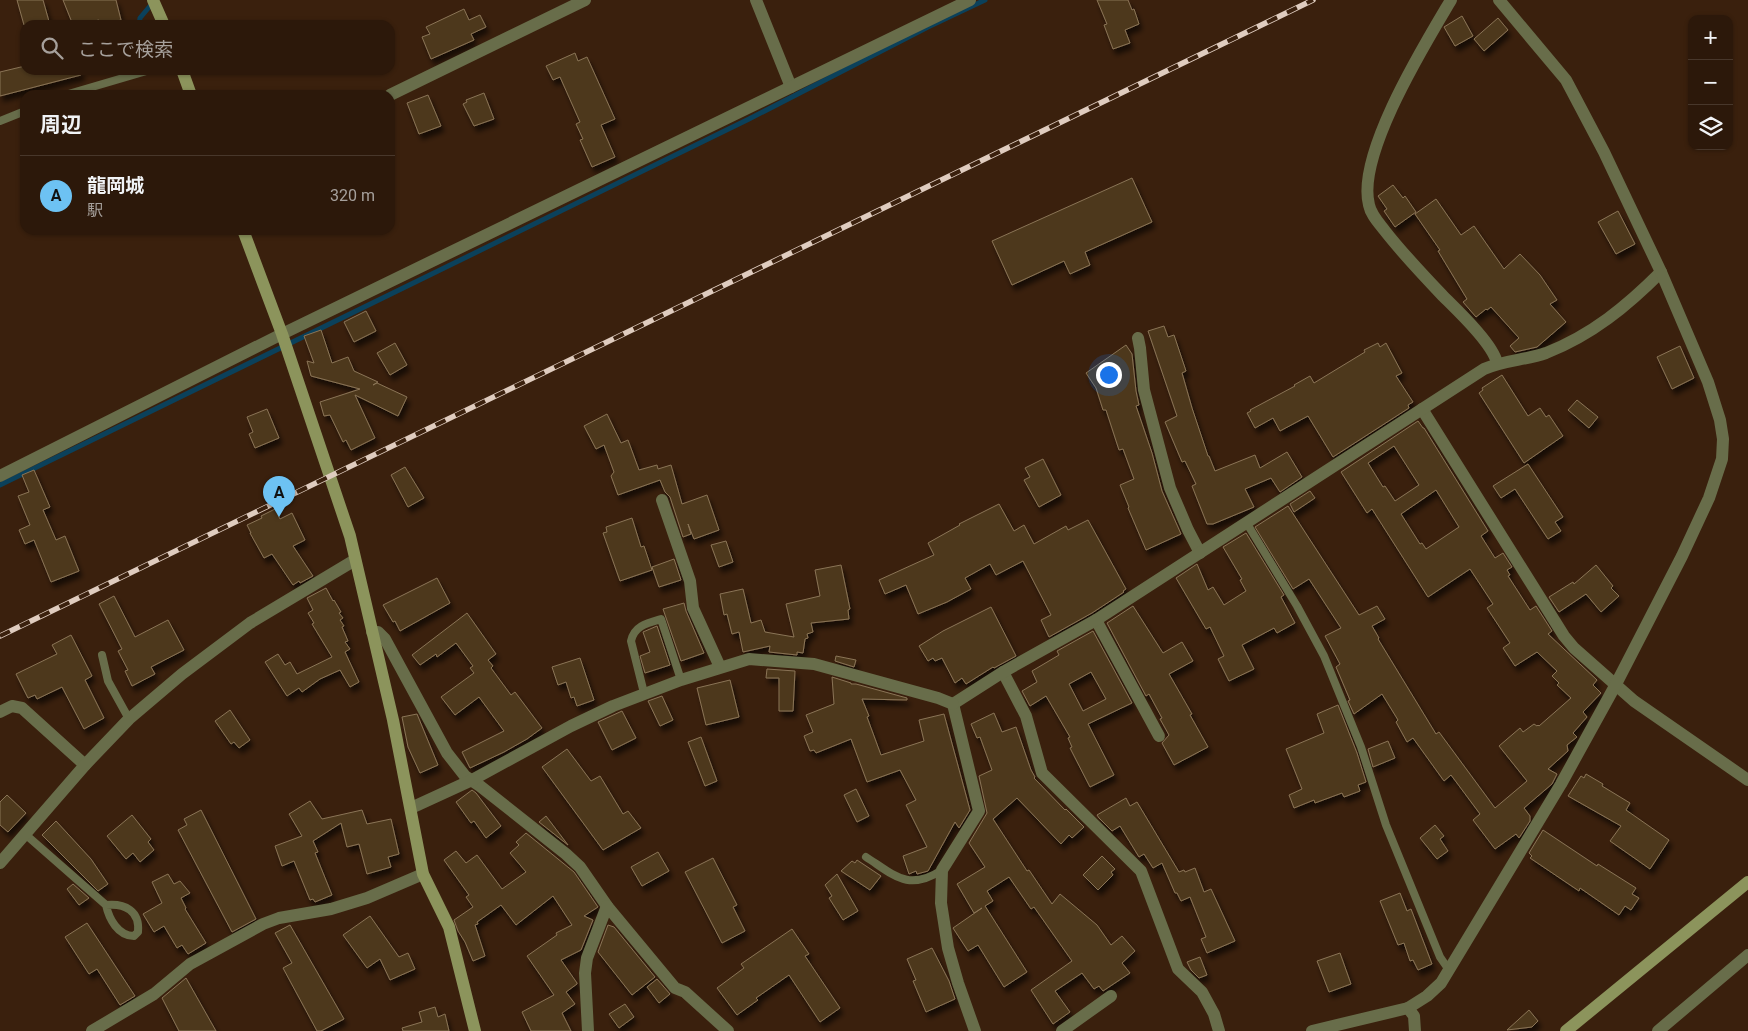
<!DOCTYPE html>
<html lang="ja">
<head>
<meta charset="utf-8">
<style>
  :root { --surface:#2c180a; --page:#342113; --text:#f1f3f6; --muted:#a6a09c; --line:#48372b; --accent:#6dc2f3 }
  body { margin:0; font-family:Roboto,"Noto Sans JP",sans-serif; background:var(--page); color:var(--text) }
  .controls { position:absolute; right:15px; top:15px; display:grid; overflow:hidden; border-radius:10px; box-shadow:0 1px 4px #0004 }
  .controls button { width:45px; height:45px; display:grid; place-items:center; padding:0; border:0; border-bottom:1px solid var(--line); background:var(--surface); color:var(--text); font:25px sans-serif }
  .you { position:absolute; left:1108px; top:374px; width:18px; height:18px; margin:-12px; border:4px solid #fff; border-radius:50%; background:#1a73e8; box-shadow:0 0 0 8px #1a73e833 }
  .badge { display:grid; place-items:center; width:32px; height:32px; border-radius:50%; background:var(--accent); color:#111; font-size:16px; font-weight:700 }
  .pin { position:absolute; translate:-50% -41px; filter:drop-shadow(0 1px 2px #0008) }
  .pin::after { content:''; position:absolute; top:26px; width:18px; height:15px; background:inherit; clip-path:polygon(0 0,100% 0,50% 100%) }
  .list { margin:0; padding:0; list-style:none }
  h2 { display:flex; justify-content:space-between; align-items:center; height:65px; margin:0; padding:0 20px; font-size:21px }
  h2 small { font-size:16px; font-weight:400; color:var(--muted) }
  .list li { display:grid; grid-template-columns:32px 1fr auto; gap:15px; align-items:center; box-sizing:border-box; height:80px; padding:0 20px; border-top:1px solid var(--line) }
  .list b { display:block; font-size:19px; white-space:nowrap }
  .list p { margin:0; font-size:16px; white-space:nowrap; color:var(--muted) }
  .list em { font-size:16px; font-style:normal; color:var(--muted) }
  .icon { flex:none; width:28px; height:28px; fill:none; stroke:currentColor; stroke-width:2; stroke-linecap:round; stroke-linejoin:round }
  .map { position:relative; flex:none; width:1748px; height:1031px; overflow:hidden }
  .search { position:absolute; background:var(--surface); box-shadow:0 1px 4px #0004; left:20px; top:20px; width:375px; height:55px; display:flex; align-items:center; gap:12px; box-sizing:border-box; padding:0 18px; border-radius:15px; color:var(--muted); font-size:19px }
  .panel { position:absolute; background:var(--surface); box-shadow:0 1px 4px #0004; left:20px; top:90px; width:375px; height:145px; border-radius:15px }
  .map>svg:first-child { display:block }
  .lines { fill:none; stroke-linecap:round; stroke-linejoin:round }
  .stream { stroke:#0b415b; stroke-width:5 }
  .building { fill:#4d391d; stroke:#8a7456; fill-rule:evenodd; filter:url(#shadow) }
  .lane { stroke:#686d4a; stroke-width:8 }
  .street { stroke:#686d4a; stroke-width:12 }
  .secondary { stroke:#8c945c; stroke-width:12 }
  .rail-casing { stroke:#dfccbf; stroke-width:5.5 }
  .rail { stroke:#3a200d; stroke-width:4; stroke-dasharray:11; stroke-linecap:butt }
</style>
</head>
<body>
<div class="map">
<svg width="1748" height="1031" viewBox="0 0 1748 1031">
  <defs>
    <filter id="shadow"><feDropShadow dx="3" dy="5.5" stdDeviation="2.5" flood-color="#0009"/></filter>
  </defs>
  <rect width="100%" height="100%" fill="#3a200d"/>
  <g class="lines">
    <g class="stream">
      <polyline points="139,25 140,18 150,6"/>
      <polyline points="0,485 749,119 928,27 985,0"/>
    </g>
  </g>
  <g class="building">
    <polygon points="17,0 43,0 50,25 24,25"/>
    <polygon points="63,0 116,0 121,20 100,25 99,20 73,25"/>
    <polygon points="1097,0 1128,0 1132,10 1134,9 1139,24 1125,30 1130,43 1113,49 1104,25 1107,24"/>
    <polygon points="464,9 469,20 480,15 486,27 471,34 474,40 431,59 422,37 430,34 426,27"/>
    <polygon points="1462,16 1473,36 1455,46 1444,27"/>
    <polygon points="1498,18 1508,30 1484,51 1474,39"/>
    <polygon points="575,53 578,61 587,57 615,119 601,125 615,157 592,167 580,140 583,139 576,124 580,122 560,77 553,80 546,66"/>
    <polygon points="25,66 25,70 81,70 81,75 0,96 0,72"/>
    <polygon points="484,93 494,119 474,126 463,104 467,102 466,100"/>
    <polygon points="428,95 441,126 419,134 407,103"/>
    <polygon points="1132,178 1152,222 1085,252 1090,265 1070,274 1064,261 1012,285 992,241"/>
    <polygon points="1393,185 1403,198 1405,196 1416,212 1395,227 1384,211 1387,209 1378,196"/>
    <polygon points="1436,199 1461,235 1474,226 1504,269 1520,254 1540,275 1557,300 1550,304 1566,322 1537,347 1515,352 1510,346 1519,338 1491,307 1487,310 1486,309 1476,317 1463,302 1467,299 1438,251 1440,250 1415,214"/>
    <polygon points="1618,211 1635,244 1616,254 1598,222"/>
    <polygon points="366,311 376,331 354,342 344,322"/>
    <polygon points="1164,326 1168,337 1174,335 1186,371 1182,373 1192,408 1208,456 1209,456 1215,471 1255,455 1260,468 1287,452 1302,477 1280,492 1271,478 1245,489 1254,507 1213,524 1207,524 1192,486 1196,484 1185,461 1182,462 1165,422 1177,416 1148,331"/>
    <polygon points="321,330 332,363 348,357 354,371 378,382 373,385 377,383 407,397 398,416 355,395 375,438 351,450 346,440 343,442 330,415 324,416 320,402 360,389 311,376 307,361 314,363 304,336"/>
    <polygon points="395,343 407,365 390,375 377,353"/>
    <polygon points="1378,343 1380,347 1386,343 1402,373 1396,376 1413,402 1408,405 1409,408 1333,457 1308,416 1280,431 1273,418 1255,428 1247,413 1251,411 1250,410 1295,386 1294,385 1310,376 1314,383 1365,352 1364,350"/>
    <polygon points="1126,345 1132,354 1136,391 1139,405 1136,406 1152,453 1162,491 1181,534 1146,550 1128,508 1129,507 1120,485 1134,479 1123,449 1119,450 1106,410 1103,410 1096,388 1086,373"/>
    <polygon points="1680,346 1694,378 1672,389 1657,357"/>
    <polygon points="1502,375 1528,416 1540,408 1546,417 1549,415 1563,436 1524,463 1479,393 1483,390 1482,388"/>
    <polygon points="1577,400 1598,417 1589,428 1568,410"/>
    <polygon points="267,409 279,438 255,448 249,434 253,432 247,417"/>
    <polygon points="607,414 621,443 628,440 639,470 657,465 658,469 671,465 682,504 707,495 719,530 694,539 688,524 691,534 683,537 670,497 665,492 660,480 618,495 611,476 614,472 604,445 596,449 584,426"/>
    <path d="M1418,421L1423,428H1424L1488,531L1481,536L1495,558L1503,553L1512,567L1507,570L1510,575L1508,576L1530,610L1536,606L1552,631L1548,634L1597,680L1593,685L1601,693L1583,712L1587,717L1573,733L1577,737L1567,745L1568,751L1548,769L1557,774L1552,784L1524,808L1530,816V821L1519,838L1516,834L1495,849L1473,820L1480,814L1451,775L1444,781L1413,738L1407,742L1396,722L1398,720L1382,694L1354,714L1348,701L1350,700L1336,667L1340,664L1325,636L1341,628L1309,579L1293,589L1255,527L1288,506L1359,615L1377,606L1385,619L1372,626L1379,638L1378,639L1436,734L1439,732L1495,808L1527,781L1499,746L1520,728L1523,732L1534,724L1537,726L1538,725L1539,726L1571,698L1557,685L1559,683L1552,676L1557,671L1537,652L1515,666L1503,648L1510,643L1487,608L1493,604L1470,569L1428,597L1372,509L1367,513L1341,472ZM1394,446L1419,485L1395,501L1385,486L1383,487L1368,463ZM1436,490L1459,527L1426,549L1422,543L1420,544L1401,514Z"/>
    <polygon points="1043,459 1061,495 1039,507 1024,480 1030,477 1025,468"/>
    <polygon points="1528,464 1563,517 1555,522 1561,531 1548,539 1515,489 1501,498 1493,486"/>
    <polygon points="405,467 424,498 408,507 391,475"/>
    <polygon points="34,470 50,507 43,510 56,540 65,536 79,571 51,582 34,540 25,544 19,530 30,525 18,496 29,492 22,475"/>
    <polygon points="1310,491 1315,498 1294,512 1290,504"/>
    <polygon points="999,504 1014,531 1024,525 1034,544 1066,526 1068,530 1088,520 1126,589 1123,591 1124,592 1092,613 1049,637 1041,620 1051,615 1023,561 996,575 990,564 965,578 971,589 947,602 918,614 906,585 885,594 879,580 934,555 928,543 960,525 959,524"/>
    <polygon points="275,509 280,519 292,513 305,540 293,546 313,576 300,583 299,581 293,585 272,554 264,558 250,533 251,533 247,525 262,518 261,516"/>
    <polygon points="632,518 641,547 644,546 652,570 620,581 603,533 607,532 606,527"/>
    <polygon points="1246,533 1284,595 1281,597 1295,623 1277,633 1274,628 1242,645 1254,669 1229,681 1218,659 1224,656 1210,627 1206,629 1176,578 1197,564 1208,590 1213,587 1224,605 1246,591 1240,580 1242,579 1223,547"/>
    <polygon points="726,541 733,562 719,567 711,545"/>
    <polygon points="674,559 681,580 659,587 652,567"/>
    <polygon points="841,565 850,609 848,610 849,619 811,623 813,632 807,634 808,638 805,639 803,653 797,652 797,655 769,652 770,646 743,652 739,632 732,634 727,614 724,615 720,594 743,589 751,623 761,620 765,632 794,637 786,604 820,596 815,570"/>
    <polygon points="1596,565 1613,586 1611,588 1619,596 1601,612 1586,594 1559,612 1549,597 1573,582 1574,584"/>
    <polygon points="437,578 450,603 400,631 395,621 393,622 383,605"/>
    <polygon points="326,588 333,601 334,600 341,612 339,613 343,618 340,620 344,626 342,627 348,641 345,642 350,649 345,652 359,682 350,687 340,670 320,679 302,692 299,688 287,696 265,662 278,654 285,665 290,662 297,674 332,657 312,624 314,623 308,613 313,610 307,598"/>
    <polygon points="114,596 135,637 168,620 184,650 151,667 155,674 132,686 125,671 128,670 118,651 122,649 99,604"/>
    <polygon points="684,603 686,611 704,653 681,661 663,609"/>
    <polygon points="1133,606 1163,653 1182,642 1193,661 1169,674 1192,714 1190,715 1208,747 1174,765 1162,743 1169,735 1160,719 1162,718 1149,694 1146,696 1107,623"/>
    <polygon points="991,607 1016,656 994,668 993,667 966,684 962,678 955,683 942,658 935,661 933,658 928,661 919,646 943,631"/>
    <polygon points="467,613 496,654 488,660 493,666 491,668 511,695 515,692 542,728 527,739 504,752 470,768 462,752 504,731 479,697 455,715 441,697 474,673 470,668 473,666 456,643 437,657 436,654 420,665 412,655"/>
    <polygon points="657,626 670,665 645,673 640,656 650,652 643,632"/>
    <path d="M1093,631L1132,703L1088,724L1114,775L1090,787L1070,748L1072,747L1068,738L1070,737L1046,696L1030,706L1022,691L1037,682L1032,671L1059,655L1057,651ZM1091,672L1106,699L1083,711L1069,684Z"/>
    <polygon points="71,635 92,676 85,680 104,718 84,729 62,687 37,699 35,695 28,698 16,674 57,654 52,645"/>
    <polygon points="836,656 856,660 854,667 835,661"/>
    <polygon points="580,658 594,700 577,706 574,697 571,698 566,682 558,685 552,667"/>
    <polygon points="767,669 795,671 793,711 779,711 779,678 766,678"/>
    <polygon points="832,677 851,683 851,684 856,684 907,698 907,700 862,699 869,716 867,717 881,755 924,741 919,720 944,714 970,810 959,828 955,822 928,871 917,874 916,871 909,874 903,856 927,847 906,805 916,800 900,770 867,782 851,739 816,753 814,750 810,751 804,736 813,732 806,715 834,704"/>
    <polygon points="730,680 739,717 706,725 697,688"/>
    <polygon points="662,696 673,720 660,726 648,701"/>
    <polygon points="1338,705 1357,753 1366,782 1358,785 1360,791 1344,797 1342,793 1315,803 1314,800 1294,808 1289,795 1302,789 1286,749 1324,733 1317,714"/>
    <polygon points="230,710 250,740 239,748 234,742 231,744 215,721"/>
    <polygon points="622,711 636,738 612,750 598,722"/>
    <polygon points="994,713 1002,732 1016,727 1031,770 1035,777 1034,778 1065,810 1066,809 1084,827 1072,838 1069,835 1061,844 1017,798 993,819 1027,871 1029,870 1052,904 1060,894 1097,925 1111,945 1122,936 1135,951 1122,963 1130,973 1103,991 1099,986 1094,989 1082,973 1055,991 1070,1012 1053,1024 1031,990 1072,961 1034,907 1031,909 1009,877 987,891 993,901 985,906 1027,972 1004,987 978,945 968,951 953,928 982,908 974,913 957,884 985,867 969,843 987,813 979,776 992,770 980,737 977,738 971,724"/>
    <polygon points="417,714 438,765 420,773 408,747 402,717"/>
    <polygon points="701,737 717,781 705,786 688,742"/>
    <polygon points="1388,741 1395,758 1373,767 1368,749"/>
    <polygon points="567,749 591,781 600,776 623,814 628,811 641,828 603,850 542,767"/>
    <polygon points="1586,774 1603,784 1602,786 1630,803 1626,810 1669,840 1650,869 1610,841 1621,826 1568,796 1581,776 1584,778"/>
    <polygon points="856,789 869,816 857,822 844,795"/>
    <polygon points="472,790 476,793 501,826 486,838 474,821 471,823 456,802"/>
    <polygon points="7,795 26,813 8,832 0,825 0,802"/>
    <polygon points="1126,798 1130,806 1137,802 1179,872 1184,870 1185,872 1195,868 1204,892 1211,889 1235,941 1207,953 1201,939 1206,937 1190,897 1181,901 1177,893 1175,893 1162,863 1153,868 1144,854 1139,857 1120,826 1112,831 1099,818 1097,815"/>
    <polygon points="310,801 322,819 362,810 367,824 391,819 399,854 388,857 391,867 367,874 359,844 347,847 341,823 313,841 318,852 315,853 332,895 315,902 313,899 310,900 294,861 282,866 275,846 302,836 289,814"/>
    <polygon points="201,810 256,919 232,932 178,830 187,825 184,819"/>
    <polygon points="132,815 151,839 148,842 154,850 140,862 133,853 126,859 107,836"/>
    <polygon points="546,816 568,845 539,822"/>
    <polygon points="56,821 91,859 108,884 98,891 42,835"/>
    <polygon points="1435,825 1444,836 1440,839 1448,851 1437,859 1420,838"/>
    <polygon points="1543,830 1597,866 1598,864 1636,888 1632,894 1639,898 1631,910 1625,906 1619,915 1580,888 1579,891 1530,858 1532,856 1529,853"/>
    <polygon points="526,833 574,872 598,907 584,916 593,920 581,950 561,960 577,983 577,984 566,992 575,1004 562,1013 571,1031 531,1031 522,1012 554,995 527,956 557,935 556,933 572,925 553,896 516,925 501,905 477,922 478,924 475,925 485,956 473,961 465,942 458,931 454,920 473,907 466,897 469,895 444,860 456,851 466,863 477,855 502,889 526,872 510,853 519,845 516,842"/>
    <polygon points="658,852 669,871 642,886 631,867"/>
    <polygon points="1102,856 1115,869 1111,872 1113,875 1098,890 1083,875"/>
    <polygon points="713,858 737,905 733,907 745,931 722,943 685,872"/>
    <polygon points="857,860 881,876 870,890 841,871 852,861 855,863"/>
    <polygon points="168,874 174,884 180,881 190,893 181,898 186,908 185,909 206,943 188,954 182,945 177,948 164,926 154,932 143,914 162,903 152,882"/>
    <polygon points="837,874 858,911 843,920 829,898 832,896 825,885"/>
    <polygon points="73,884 89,898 79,905 67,889"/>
    <polygon points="1400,893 1407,911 1411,909 1432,964 1418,970 1413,960 1410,961 1404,943 1398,945 1380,901"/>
    <polygon points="370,916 399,957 408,953 415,969 390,980 380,959 367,968 343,935"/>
    <polygon points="87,923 135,996 120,1005 97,969 89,974 65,937"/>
    <polygon points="290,925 344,1019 321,1031 317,1031 283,968 292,963 275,933"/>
    <polygon points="608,925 614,927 655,977 632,995 598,952"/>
    <polygon points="792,929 809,954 805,956 840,1008 820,1022 789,975 756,998 758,1000 737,1015 717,988 744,968 741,964"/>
    <polygon points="932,948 949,981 955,999 926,1012 913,981 916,980 907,959"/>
    <polygon points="1340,953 1351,984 1329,992 1317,961"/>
    <polygon points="1200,957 1207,975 1199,978 1191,970 1187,962"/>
    <polygon points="186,978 216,1031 179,1031 162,998"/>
    <polygon points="657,979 670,994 659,1003 647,987"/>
    <polygon points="625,1004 634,1017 619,1028 609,1014"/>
    <polygon points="435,1007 438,1017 445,1014 449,1031 403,1031 402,1028 422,1022 419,1012"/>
    <polygon points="1529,1010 1538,1021 1532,1027 1507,1030"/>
  </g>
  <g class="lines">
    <g class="lane">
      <polyline points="65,95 150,70"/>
      <polyline points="0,121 25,111"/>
      <polyline points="1246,522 1297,606 1324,656 1361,747 1386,825 1440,957 1449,970"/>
      <polyline points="102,655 108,681 129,719"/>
      <path d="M644,693L631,641C634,626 647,623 661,619L681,680"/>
      <path d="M25,834L106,905C109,919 118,936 134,936L138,932C140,911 125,903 106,905"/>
      <path d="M866,857C894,875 908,892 942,870"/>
    </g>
    <g class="street">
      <polyline points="756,0 791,87"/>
      <path d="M1451,0C1425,44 1356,155 1369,205C1371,215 1379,223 1385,231C1403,254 1423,275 1443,296C1458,311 1493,344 1497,363"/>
      <polyline points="390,95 585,0"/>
      <polyline points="1138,338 1140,348 1144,390 1170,488 1188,530 1200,553"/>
      <polyline points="1422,409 1564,636 1574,648 1634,701 1748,780"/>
      <polyline points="0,476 282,334 970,0"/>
      <polyline points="662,500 690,581 693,608 720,667"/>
      <polyline points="1096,620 1159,736"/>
      <polyline points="372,632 378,632 385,639 447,753 465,776 480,786 566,854 580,867 607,906 675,988 685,992 728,1031"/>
      <polyline points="1003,672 1026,716 1042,773 1141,871 1178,969 1202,992 1214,1014 1219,1031"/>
      <path d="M953,704L1003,672L1096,620L1484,369C1504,360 1526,360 1546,353C1592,335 1627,306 1661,272"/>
      <polyline points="953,704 979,811 942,870 941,903 948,948 958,983 975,1031"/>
      <polyline points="0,712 12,706 22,708 85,765"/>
      <polyline points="411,808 472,780 571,726 613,706 681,680 749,659 814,664 938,698 953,704"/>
      <polyline points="0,863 85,765 129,719 182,674 250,623 355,560"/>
      <polyline points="1408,1008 1414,1016 1415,1031"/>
      <polyline points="92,1031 154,994 190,964 263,924 279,918 331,909 367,898 423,874"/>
      <polyline points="588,1031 585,973 587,958 607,906"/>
      <polyline points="1062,1031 1111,996"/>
      <polyline points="1312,1031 1408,1008 1427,996 1441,983 1561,784 1615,686 1682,556 1709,498 1722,459 1723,439 1720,420 1708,382 1661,272 1604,152 1566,80 1499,0"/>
      <polyline points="1658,1031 1748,955"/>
    </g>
    <g class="secondary">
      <polyline points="153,0 164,25"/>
      <polyline points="182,70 191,95"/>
      <polyline points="243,230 282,334 350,536 393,720 423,874 449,927 475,1031"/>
      <polyline points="1566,1031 1748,882"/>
    </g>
    <g class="rail-casing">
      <polyline id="rail" points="0,636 1313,0"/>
    </g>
    <use href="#rail" class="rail"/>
  </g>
</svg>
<div class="controls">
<button>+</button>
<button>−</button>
<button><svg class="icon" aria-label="layers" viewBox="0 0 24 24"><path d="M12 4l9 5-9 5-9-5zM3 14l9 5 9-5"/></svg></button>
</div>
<div class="you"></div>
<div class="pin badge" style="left:279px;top:517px">A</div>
<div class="search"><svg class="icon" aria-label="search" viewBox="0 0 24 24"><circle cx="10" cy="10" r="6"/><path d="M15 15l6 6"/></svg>ここで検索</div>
<section class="panel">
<h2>周辺<small></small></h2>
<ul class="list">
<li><span class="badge">A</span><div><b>龍岡城</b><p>駅</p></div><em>320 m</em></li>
</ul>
</section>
</div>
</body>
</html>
